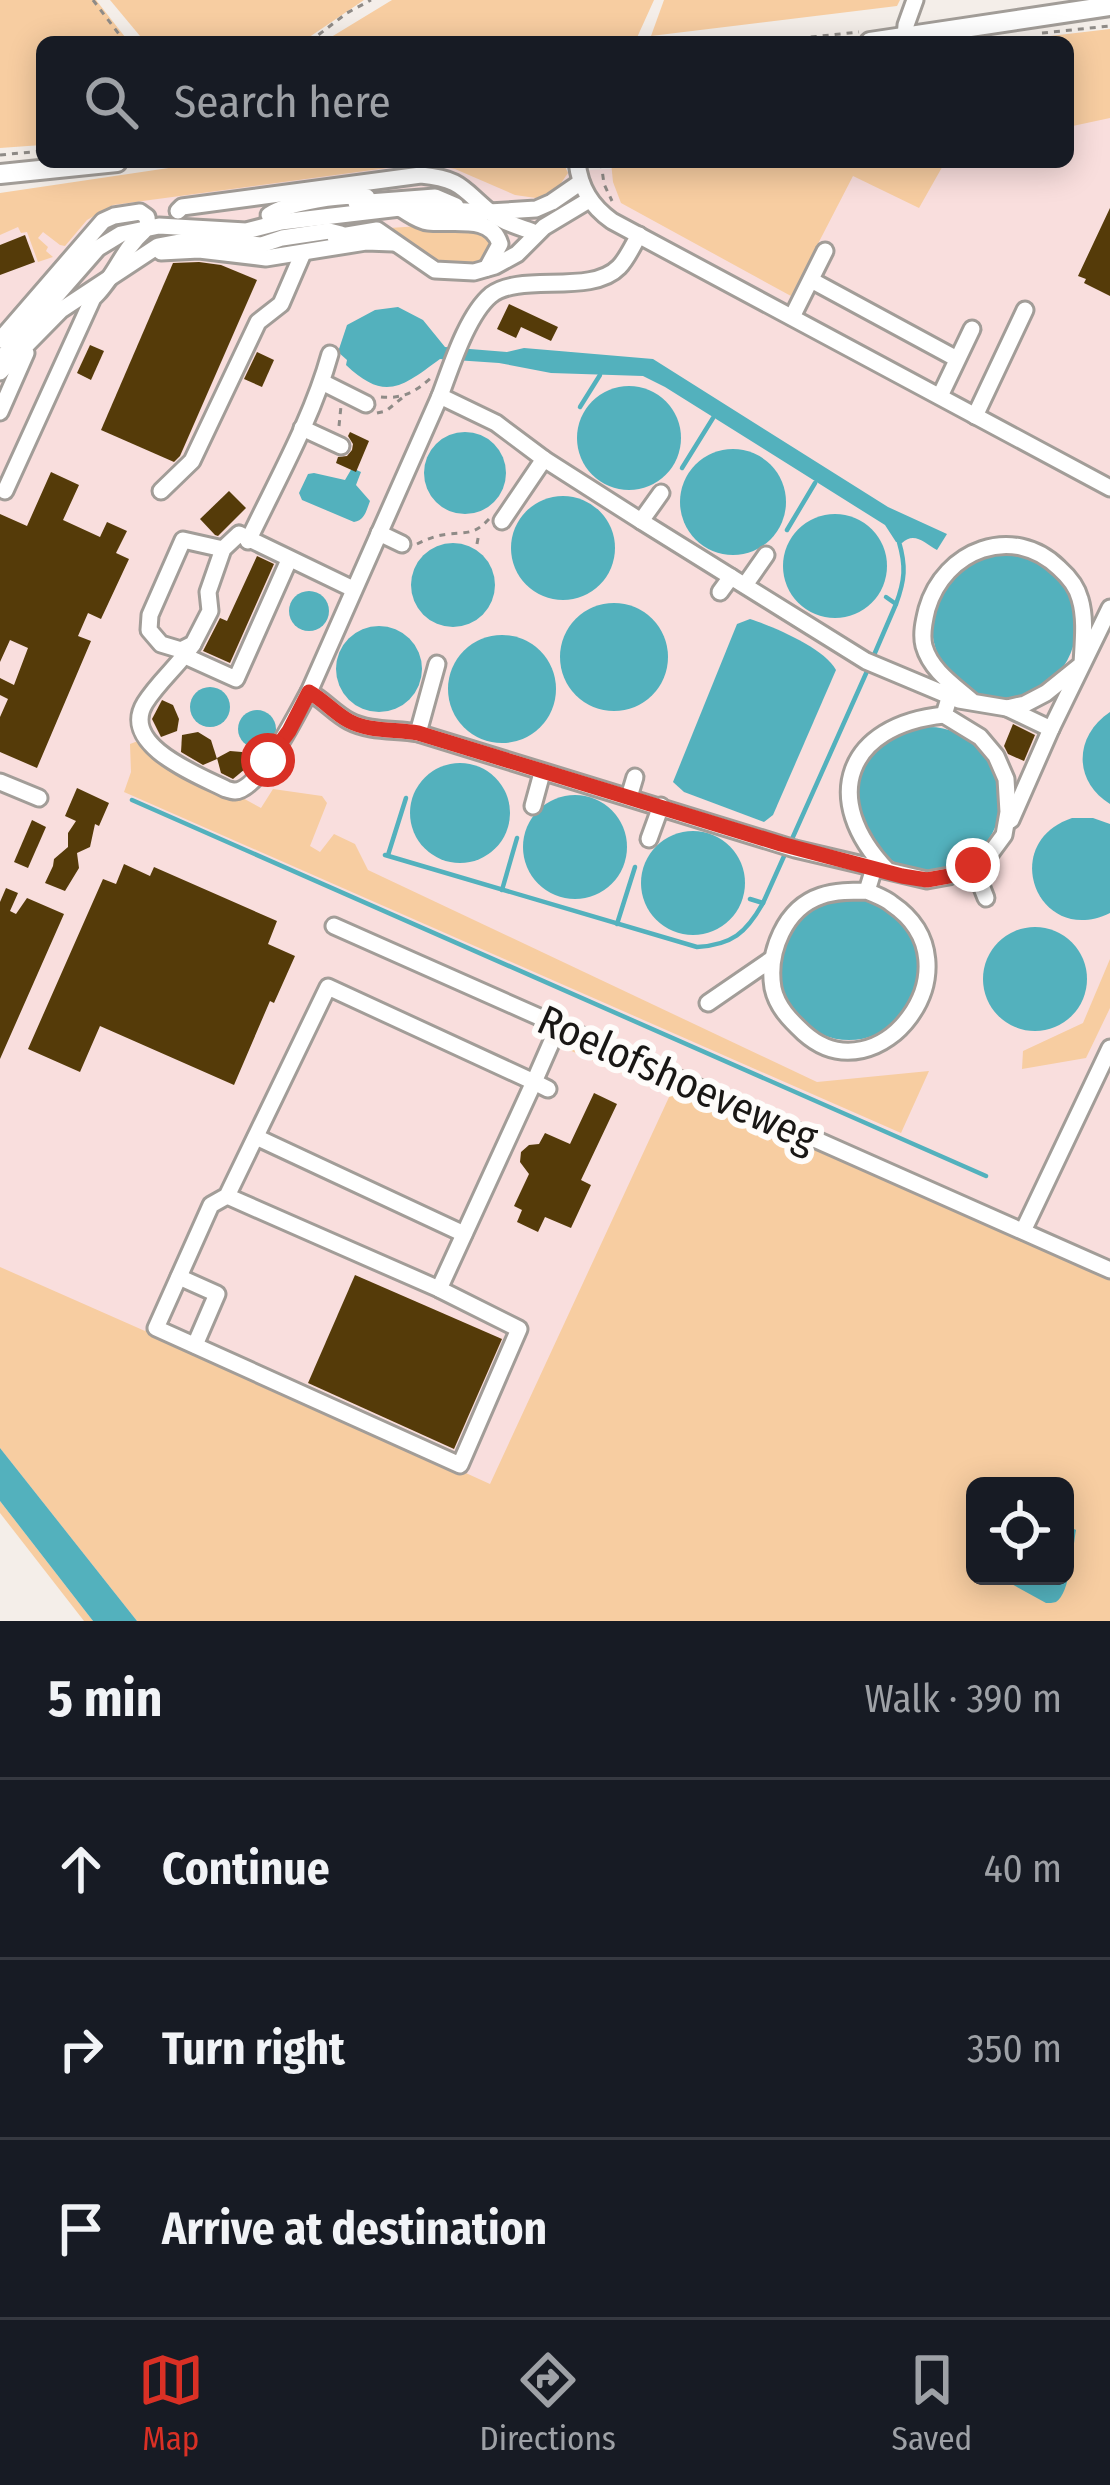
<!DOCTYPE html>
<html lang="en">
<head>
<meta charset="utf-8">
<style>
  :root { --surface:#171b24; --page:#20242c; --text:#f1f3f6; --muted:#9ea1a6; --line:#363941; --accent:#d93025 }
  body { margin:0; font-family:"Fira Sans Condensed",sans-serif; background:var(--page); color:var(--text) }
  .controls { position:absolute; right:36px; bottom:36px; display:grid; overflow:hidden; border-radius:18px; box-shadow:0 6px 30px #0003 }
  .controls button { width:108px; height:108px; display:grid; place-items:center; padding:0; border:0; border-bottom:3px solid var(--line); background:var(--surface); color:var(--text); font:60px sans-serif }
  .stop { position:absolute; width:36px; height:36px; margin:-27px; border:9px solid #d93025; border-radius:50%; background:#fff }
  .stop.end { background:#d93025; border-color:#fff; box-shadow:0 3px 12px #0008 }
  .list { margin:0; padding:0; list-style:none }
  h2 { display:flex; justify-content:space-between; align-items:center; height:156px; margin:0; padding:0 48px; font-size:51px }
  h2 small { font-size:39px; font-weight:400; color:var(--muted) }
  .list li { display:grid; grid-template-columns:78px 1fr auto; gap:36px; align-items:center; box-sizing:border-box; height:180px; padding:0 48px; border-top:3px solid var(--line) }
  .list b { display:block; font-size:45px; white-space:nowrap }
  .list em { font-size:39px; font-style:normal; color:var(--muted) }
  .icon { flex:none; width:66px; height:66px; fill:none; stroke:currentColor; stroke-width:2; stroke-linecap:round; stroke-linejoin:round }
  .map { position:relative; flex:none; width:1110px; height:1621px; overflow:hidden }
  .search { position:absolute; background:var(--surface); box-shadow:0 6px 30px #0003; left:36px; right:36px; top:36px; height:132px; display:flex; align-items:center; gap:30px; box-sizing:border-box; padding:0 42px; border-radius:18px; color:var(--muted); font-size:45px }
  .sheet { height:696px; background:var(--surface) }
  nav { display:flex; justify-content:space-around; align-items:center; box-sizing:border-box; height:168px; border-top:3px solid var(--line); background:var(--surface); font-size:33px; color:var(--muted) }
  nav a { display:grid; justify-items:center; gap:6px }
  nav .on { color:var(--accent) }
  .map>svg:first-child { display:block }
  .industrial { fill:#f9dedd; fill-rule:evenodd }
  .green { fill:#f7cda1; fill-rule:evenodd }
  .water { fill:#53b1bd }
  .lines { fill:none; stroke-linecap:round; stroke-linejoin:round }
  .stream { stroke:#53b1bd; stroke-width:4.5 }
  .building { fill:#553b09 }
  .minor-casing { stroke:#a29d98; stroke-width:21 }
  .major-casing { stroke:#a29d98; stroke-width:24 }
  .path { stroke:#8f8b87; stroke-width:3; stroke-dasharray:6 6; stroke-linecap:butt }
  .minor { stroke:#fff; stroke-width:15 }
  .major { stroke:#fff; stroke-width:18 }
  .route { stroke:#d93025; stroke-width:15 }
  .labels { text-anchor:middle; stroke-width:12; stroke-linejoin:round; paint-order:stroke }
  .street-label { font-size:42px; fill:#191715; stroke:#fefcfa }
</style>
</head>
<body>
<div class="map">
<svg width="1110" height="1621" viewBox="0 0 1110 1621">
  <rect width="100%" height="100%" fill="#f4eee9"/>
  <path class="industrial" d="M1110,79V1621H112L0,1481V212L384,162H469L542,172L658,167L683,162H1068V87ZM975,1486H1065V1576H975Z"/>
  <g class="green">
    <polygon points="0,0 96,0 129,42 42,42 42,145 0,148"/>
    <polygon points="110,0 364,0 302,42 145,42"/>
    <polygon points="392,0 654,0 635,42 613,42 587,36 546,42 323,42"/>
    <polygon points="664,0 900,0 897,6 651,36"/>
    <polygon points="1110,29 1110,118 1068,127 1068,42 1000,42"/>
    <polygon points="209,162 563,162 568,173 555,192 537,204 536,198 515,195 455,169 424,163 113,205 87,220 65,246 60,245 43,232 38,238 48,247 46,251 53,257 38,262 27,232 21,233 18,227 0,235 0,193"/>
    <polygon points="611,162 945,162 919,208 853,176 791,296 621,203 613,182"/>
    <path d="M421,226L483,230C503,258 473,272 448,267C430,263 401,241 389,228Z"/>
    <polygon points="138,741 261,808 273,789 322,796 327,803 310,846 320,852 334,834 355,844 368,870 817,1082 929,1071 901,1133 124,792 131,772 130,744"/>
    <polygon points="1110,959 1110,1008 1086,1058 1022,1069 1023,1051 1083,1023"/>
    <path d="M578,1045L594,1049L1110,1277V1621H137L0,1448V1267L145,1331L147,1328L490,1484L670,1095L567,1049ZM975,1486H1065V1576H975Z"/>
    <polygon points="0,1501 93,1621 84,1621 0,1513"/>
  </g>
  <g class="water">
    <path d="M398,307L423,320L445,347L507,352L524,348L653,359L888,507L947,534L937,550C925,543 914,531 902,543L896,542L885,525L665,387L643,376L551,373L499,363L440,359C402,387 385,402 346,365L347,360L338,352L347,325L375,310Z"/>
    <circle cx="629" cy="438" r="52"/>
    <circle cx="465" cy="473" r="41"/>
    <circle cx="733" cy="502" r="53"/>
    <path d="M352,468L361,472L356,485L370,501C366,511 365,520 354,522L302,500L299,493L308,474L314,473L345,480Z"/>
    <circle cx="563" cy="548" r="52"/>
    <circle cx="835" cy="566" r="52"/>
    <circle cx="453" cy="585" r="42"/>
    <circle cx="1004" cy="626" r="72"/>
    <circle cx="309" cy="611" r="20"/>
    <circle cx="614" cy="657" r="54"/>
    <path d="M750,619C774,627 824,648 836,670L773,815L764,822L684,792L673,782L737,624Z"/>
    <circle cx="379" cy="669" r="43"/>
    <circle cx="502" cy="689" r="54"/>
    <circle cx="210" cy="707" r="20"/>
    <circle cx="257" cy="729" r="19"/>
    <path d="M1110,712V804C1073,781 1074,736 1110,712Z"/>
    <circle cx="929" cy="799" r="72"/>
    <circle cx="460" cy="813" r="50"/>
    <circle cx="575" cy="847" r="52"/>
    <path d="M1072,818H1093L1110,824V913C1038,948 997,843 1072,818Z"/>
    <circle cx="693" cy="883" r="52"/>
    <circle cx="849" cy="969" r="71"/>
    <circle cx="1035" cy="979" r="52"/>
    <polygon points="0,1448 137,1621 93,1621 0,1501"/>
    <path d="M1074,1529L1076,1530C1073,1546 1070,1594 1056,1602C1053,1603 1049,1603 1046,1603L997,1576H1065V1534Z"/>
  </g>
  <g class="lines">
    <g class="stream">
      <polyline points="580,407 600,375"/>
      <polyline points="682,468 713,418"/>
      <polyline points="787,530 815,483"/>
      <path d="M896,604C905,580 906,566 899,542"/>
      <polyline points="874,655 896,604 886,597"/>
      <polyline points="132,800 986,1176"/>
      <polyline points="792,839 868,669"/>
      <path d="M385,855L697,947C732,945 746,933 763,903L750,899"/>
      <polyline points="388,855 406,798"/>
      <polyline points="502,890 517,838"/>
      <polyline points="763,903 785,854"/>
      <polyline points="617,924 635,867"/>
    </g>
  </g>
  <g class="building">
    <polygon points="1110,208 1110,296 1084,283 1086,279 1078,276"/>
    <polygon points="25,235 35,262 0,275 0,245"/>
    <polygon points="199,262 221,265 257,280 180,456 174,462 101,430 173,263"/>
    <polygon points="509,304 558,327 551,341 521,327 516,338 497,329"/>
    <polygon points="90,345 104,351 91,380 77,373"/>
    <polygon points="257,352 274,360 262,387 244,379"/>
    <polygon points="350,432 369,441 356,472 336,463 338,457 347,456 352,450 353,444 348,436"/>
    <polygon points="51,472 79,485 63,520 100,537 107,522 127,531 116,553 129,559 101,619 88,613 78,636 91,641 37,768 0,752 0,717 8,699 0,695 0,678 14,685 28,648 10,640 0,662 0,514 27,526"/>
    <polygon points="229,491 246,508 218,536 215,535 200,519"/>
    <polygon points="257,556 274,564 230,663 203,651 220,618 227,621"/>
    <polygon points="162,700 173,705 179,719 177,731 161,737 152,719"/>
    <polygon points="1013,724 1035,735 1024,761 1008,754 1004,746"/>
    <polygon points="198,732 211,740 217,759 203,765 181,752 182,735"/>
    <polygon points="230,751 242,752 251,764 233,779 221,773 217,758"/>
    <polygon points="77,788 109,803 99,826 95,824 90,847 77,853 79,868 65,891 45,883 53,866 54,859 68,847 68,833 76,821 65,816"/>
    <polygon points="32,820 46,827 28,868 14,862"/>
    <polygon points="124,864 150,876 154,867 277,921 268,944 295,956 274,1003 270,1001 234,1085 100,1026 80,1072 28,1049 103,879 116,884"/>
    <polygon points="6,888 18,893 10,911 16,914 27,898 64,914 0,1059 0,902"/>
    <polygon points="594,1093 617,1104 581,1180 591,1185 571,1228 545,1217 538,1232 517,1222 522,1210 514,1206 529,1174 520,1162 521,1152 529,1145 539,1144 545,1133 570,1144"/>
    <polygon points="355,1275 502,1339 454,1449 308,1383"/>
  </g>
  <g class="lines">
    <g class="minor-casing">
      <g id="minor">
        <polyline points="905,37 906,25 915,0"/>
        <path d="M577,162C580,188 591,206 612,221L1110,488"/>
        <polyline points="356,203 435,197 456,206"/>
        <path d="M401,209C410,214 418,221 428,222C453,225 491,214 500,244L487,268"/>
        <path d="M178,211L182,207L421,175C462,179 462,189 490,212C503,223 521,227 536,233"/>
        <path d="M269,215C289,202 343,194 367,197"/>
        <path d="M639,235C633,245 627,259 619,267C591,296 520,272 491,295C467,315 451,367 440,396L496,423L544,459L641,521L661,493"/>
        <polyline points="335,237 377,230 435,270 474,272 495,266 517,254 544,227 589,200"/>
        <polyline points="161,252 199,250 266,258 366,242 393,243"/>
        <polyline points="811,280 957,359"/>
        <polyline points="792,317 825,251"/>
        <polyline points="0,340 103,221 114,216 140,212 147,217 148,228"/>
        <polyline points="0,360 98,248 121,234 159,226 246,231 281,222 400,208 489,212 536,209 552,202 581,182"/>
        <polyline points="0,372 61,310 158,246 195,239 261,245 282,238 329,231 341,234"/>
        <polyline points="322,382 366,404"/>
        <path d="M440,396L309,692C324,700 334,713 349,721C370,732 395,729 418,733L795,849L927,880L949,876L990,854L1004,835L1008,812L1006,779L996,756L980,737L944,715L950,695"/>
        <polyline points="940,396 972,329"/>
        <polyline points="0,412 26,353"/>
        <polyline points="975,416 1025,310"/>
        <polyline points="302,428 341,446"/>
        <path d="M5,491L93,298C114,279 122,250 144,231"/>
        <polyline points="161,491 192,461 258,322 281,304 303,253"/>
        <polyline points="502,521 544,459"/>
        <path d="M641,521L866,661L959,700L1007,708L1025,704L1046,693L1082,664C1083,643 1086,619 1080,599C1077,587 1068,576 1059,568C1013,523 944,550 927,609C924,621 921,634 924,646C931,671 955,686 973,702"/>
        <polyline points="379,533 402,544"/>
        <path d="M248,541C277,480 312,419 330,354"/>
        <polyline points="223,549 208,592 210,611 193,644 181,650 161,644 149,630 150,615 183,540 223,549 239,534 353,589"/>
        <polyline points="745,585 766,555"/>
        <polyline points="720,592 731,577"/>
        <path d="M193,644C179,665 158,682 145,703C119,745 198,775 226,789C229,790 232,791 235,791C260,790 297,713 309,692"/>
        <polyline points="185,656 236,679 289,560"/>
        <polyline points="1007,708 1051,729 1110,608"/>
        <polyline points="418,733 437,664"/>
        <polyline points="0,782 39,798"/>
        <polyline points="629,797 635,777"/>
        <polyline points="533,806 542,773"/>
        <polyline points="1011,820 1051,729"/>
        <polyline points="649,839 661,806"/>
        <polyline points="973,865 986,898"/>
        <path d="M887,870C819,799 846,725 944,715"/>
        <path d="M867,891C852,891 835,891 821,896C785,908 767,952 773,988C777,1007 790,1020 804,1033C879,1100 982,965 892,904C885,898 875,895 867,891L874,868"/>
        <polyline points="334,926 1110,1270"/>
        <polyline points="708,1003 772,959"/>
        <polyline points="256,1137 464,1234"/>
        <polyline points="227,1196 211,1205 156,1328 460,1465 519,1329 439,1289 227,1196 328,987 534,1082 559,1025"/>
        <polyline points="1023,1231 1110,1048"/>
        <polyline points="179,1277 217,1294 195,1345"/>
        <polyline points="439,1289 534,1082 548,1089"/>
      </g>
    </g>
    <g class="major-casing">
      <g id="major">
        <polyline points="870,42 1110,6"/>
        <polyline points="0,174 117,162"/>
      </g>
    </g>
    <g class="path">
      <polyline points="93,0 125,42"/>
      <polyline points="1042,33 1110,26"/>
      <polyline points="309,42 347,13 371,0"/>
      <polyline points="763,42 859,32"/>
      <polyline points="987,42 1003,39"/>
      <polyline points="0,155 42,151"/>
      <polyline points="601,162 604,184 612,201"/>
      <path d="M381,397C403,399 415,392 431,378"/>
      <polyline points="377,413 386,411 402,398"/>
      <polyline points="339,426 341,406"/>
      <path d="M417,544C427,539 437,535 449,534C469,532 475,534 489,519"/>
      <polyline points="477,544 479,533"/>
    </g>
    <use href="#minor" class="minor"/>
    <use href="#major" class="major"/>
  </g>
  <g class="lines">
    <path class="route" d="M268,760L289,731L309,692C324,700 334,713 349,721C370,732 395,729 418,733L781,844L902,876L927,880L949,876L973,865"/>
  </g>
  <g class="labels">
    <g class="street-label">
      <text transform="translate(678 1078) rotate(24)" y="15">Roelofshoeveweg</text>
    </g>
  </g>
</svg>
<div class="controls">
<button><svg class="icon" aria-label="locate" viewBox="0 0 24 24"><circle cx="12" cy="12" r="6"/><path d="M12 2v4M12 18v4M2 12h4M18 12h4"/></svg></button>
</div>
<div class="stop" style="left:268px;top:760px"></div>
<div class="stop end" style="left:973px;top:865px"></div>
<div class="search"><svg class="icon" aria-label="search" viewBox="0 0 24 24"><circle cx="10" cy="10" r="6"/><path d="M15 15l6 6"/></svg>Search here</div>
</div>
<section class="sheet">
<h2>5 min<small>Walk · 390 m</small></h2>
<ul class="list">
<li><svg class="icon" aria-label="ahead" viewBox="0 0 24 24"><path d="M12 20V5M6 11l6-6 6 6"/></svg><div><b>Continue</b></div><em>40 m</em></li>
<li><svg class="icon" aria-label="right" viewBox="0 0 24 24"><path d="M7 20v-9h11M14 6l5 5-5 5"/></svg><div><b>Turn right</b></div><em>350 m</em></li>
<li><svg class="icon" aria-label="arrive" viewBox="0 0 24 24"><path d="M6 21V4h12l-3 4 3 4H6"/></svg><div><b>Arrive at destination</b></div></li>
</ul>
</section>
<nav>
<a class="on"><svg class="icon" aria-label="map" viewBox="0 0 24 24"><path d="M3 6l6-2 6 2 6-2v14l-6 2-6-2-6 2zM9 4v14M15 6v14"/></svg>Map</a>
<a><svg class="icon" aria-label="directions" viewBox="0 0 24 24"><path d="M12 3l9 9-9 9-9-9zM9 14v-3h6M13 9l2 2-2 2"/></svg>Directions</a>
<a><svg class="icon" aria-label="saved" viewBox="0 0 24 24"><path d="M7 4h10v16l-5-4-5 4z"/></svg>Saved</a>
</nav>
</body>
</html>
